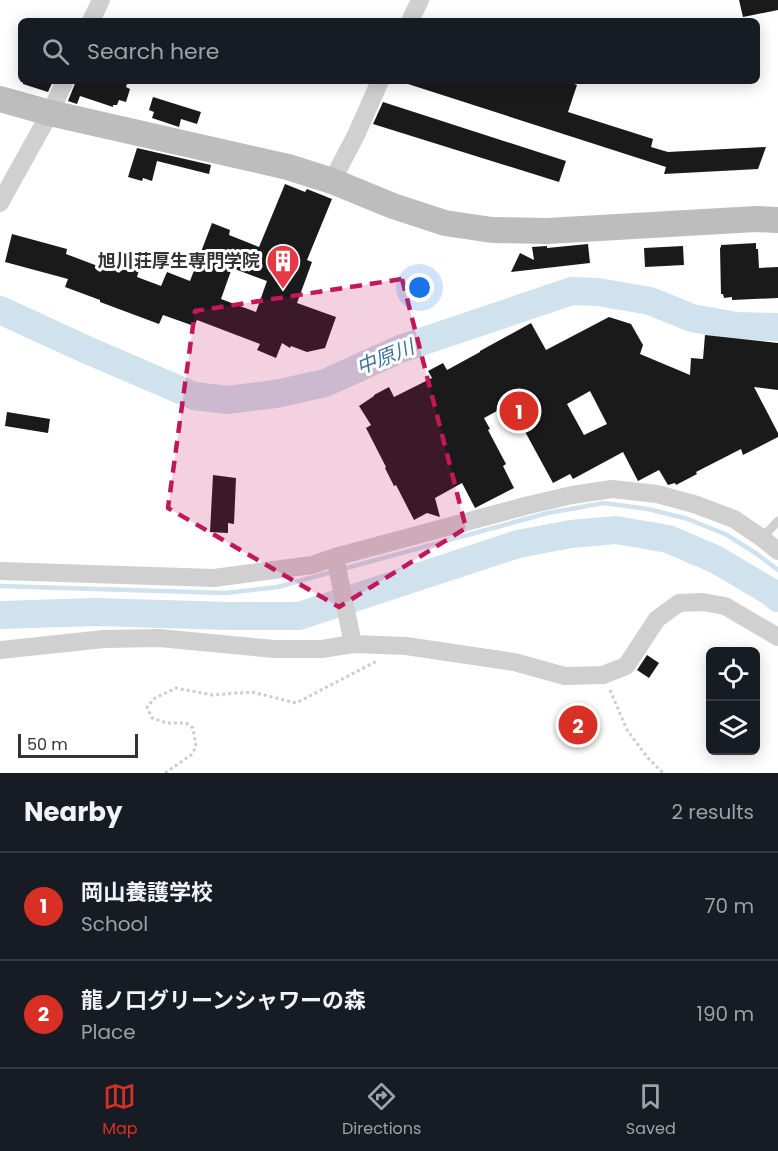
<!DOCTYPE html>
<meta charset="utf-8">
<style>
body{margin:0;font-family:Poppins,"Noto Sans JP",sans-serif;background:#242831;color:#f1f3f6}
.controls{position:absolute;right:18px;bottom:18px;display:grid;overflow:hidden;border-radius:9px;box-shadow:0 3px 15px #0003}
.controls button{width:54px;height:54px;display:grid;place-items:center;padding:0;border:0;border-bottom:2px solid #363941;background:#171b24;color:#f1f3f6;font:30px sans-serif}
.scale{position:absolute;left:18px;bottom:15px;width:120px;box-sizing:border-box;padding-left:6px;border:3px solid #333;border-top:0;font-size:16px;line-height:21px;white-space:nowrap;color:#333;-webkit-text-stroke:4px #fff;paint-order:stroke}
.you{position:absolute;left:420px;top:288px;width:21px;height:21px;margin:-15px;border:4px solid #fff;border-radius:50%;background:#1a73e8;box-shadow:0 0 0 9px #1a73e833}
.badge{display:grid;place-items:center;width:39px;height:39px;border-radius:50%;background:#d93025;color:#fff;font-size:20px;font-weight:700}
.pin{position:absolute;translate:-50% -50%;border:3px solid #fff;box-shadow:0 2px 6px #0006}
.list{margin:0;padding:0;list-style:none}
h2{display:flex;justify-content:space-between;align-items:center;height:78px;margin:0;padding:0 24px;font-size:26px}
h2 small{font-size:20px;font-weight:400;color:#9ea1a6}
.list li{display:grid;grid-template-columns:39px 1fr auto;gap:18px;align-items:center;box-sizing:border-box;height:108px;padding:0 24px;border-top:2px solid #363941}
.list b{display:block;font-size:22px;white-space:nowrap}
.list p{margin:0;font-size:20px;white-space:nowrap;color:#9ea1a6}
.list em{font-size:20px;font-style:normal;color:#9ea1a6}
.icon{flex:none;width:33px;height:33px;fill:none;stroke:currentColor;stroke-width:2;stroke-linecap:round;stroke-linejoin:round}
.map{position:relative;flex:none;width:778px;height:773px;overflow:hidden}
.search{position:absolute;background:#171b24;box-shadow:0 3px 15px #0003;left:18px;right:18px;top:18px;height:66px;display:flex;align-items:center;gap:15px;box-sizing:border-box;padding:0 21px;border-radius:9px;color:#9ea1a6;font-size:22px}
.sheet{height:294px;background:#171b24}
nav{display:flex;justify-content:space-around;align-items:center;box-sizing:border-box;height:84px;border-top:2px solid #363941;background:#171b24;font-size:16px;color:#9ea1a6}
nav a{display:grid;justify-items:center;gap:3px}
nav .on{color:#d93025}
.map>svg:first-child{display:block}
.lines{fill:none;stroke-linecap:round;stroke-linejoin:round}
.stream{stroke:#cfe2ee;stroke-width:4.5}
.river{stroke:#cfe2ee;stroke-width:28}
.building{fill:#1a1a1a;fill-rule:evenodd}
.path{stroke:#cdcdcd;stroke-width:3;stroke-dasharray:3 3;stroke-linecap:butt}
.lane{stroke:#d0d0d0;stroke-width:9}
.street{stroke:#d0d0d0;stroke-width:18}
.secondary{stroke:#bdbdbd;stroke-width:26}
.marked{fill:#c2185b;fill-opacity:0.2;stroke:#c2185b;stroke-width:4.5;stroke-dasharray:12 8;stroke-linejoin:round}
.labels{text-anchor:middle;stroke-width:6;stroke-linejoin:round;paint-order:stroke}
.poi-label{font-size:18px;font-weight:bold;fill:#333;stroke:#fff;text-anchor:end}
.water-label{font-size:20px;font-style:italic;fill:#3f7597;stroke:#fff}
</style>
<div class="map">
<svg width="778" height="773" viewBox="0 0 778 773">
<rect width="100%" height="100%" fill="#fff"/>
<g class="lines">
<path class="stream" d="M343 569 548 513 604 503 648 509 688 519 727 535 757 554 778 570
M0 586 225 593 278 587 335 571"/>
<path class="river" d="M0 310 87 350 194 396 227 400 276 394 325 383 400 349 572 291 598 292 650 301 692 318 736 326 778 327
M0 615 96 612 229 616H299L518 544 571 534 616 530 668 539 715 559 771 592 778 598"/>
</g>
<path class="building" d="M739 0H778V10L743 17Z
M23 81H53L48 92 23 84Z
M76 81H128L126 87 130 89 126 102 119 100 117 105H113V107L80 96 77 104 68 101Z
M408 81H566L577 85 568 112 653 139 651 147 668 152 766 147 758 169 664 174 666 167 408 84Z
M153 97 201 112 197 124 181 119 179 127 152 118 154 112 149 110Z
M383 102 566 161 559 182 373 124Z
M137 148 211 165 209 174 157 161 152 181 143 178 142 181 128 177Z
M285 184 305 192 307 189 332 199 307 260 312 262 297 303 336 317 325 348 307 352 291 346 290 348 282 343 276 358 257 350 260 344 197 320 194 326 163 315 159 324 100 302V300L65 287 68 279 5 262 12 234 67 249 66 254 111 271 113 267 122 271 124 264 139 270 137 277 161 286 167 272 190 281 212 223 230 230 229 235 259 247ZM232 268 267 281 256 312 221 299Z
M756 243V249H758L759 268 778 267V298L732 300V297L724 298 723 294H721L720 248 721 247V245Z
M588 244 590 263 511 272 520 253 534 260 532 247 547 246V248Z
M683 246 684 265 645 267 644 248Z
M609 317 631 324 643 345 640 354 690 375 691 358 703 359 705 335 778 343V390L754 387 778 433V437L743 455 741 449 696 472 697 474 676 485 675 483 668 485 659 470 638 481 623 452 573 479 570 474 553 483 510 404 484 418 490 429 488 430 506 464 503 466 514 488 475 508 462 483 435 498 440 517 427 513 414 520 396 485 394 486 385 468 386 467 366 428 371 425 359 406 374 396V395L389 387 394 397 432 378 428 371 443 363 447 370 480 352V351L531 323 546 350ZM590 391 607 424 584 435 567 404Z
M7 412 50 419 48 433 5 426Z
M213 475 236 478 234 524 228 523V533L210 532Z
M647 655 659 663 649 678 637 670Z"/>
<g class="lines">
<path class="path" d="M610 690 627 730 648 758 663 773
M165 773 191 755 196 747 193 728 186 723H167L152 718 147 707 155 698 176 688 212 695 252 692 296 703 377 661"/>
<path class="lane" d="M762 538 778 521"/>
<path class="street" d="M91 21 101 0
M410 21 420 0
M332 181 356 135 380 81
M0 203 50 113 65 81
M335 557 353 644
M0 571 214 578 312 565 335 557 529 505 572 495 612 489 657 494 697 505 734 519 762 538 778 551
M0 650 104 639 159 638 274 649H322L353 644 406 646 514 662 565 676 603 675 626 666 657 619 679 603 703 602 725 606 778 637"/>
<path class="secondary" d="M0 99 50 113 288 167 332 181 393 206 445 223 492 230 547 231 756 219 778 220"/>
</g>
<path class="marked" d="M402 279 466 528 339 607 168 508 195 311Z"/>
<defs>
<g id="building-pin" transform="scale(1.725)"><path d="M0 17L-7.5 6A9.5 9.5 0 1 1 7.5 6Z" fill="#e63946" stroke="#fff"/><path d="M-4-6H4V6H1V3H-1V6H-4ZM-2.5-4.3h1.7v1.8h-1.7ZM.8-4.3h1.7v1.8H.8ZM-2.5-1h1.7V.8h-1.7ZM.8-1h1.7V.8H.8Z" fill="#fff"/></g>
</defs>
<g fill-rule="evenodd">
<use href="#building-pin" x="283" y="261"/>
</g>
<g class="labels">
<g class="poi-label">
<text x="260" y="267">旭川荘厚生専門学院</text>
</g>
<g class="water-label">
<text transform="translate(385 357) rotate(-22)" y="7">中原川</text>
</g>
</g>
</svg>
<div class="controls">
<button><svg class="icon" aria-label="locate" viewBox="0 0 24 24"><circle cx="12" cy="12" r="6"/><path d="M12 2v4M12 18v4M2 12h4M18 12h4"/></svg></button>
<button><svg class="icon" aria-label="layers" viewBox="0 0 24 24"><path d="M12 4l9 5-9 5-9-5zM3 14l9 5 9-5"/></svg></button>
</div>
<div class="scale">50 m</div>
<div class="you"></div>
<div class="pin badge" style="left:519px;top:411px">1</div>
<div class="pin badge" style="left:578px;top:725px">2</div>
<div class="search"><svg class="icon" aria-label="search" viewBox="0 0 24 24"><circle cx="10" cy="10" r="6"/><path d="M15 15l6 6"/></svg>Search here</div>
</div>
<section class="sheet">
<h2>Nearby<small>2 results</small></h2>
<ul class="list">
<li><span class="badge">1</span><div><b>岡山養護学校</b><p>School</p></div><em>70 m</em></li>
<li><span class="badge">2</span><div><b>龍ノ口グリーンシャワーの森</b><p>Place</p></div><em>190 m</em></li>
</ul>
</section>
<nav>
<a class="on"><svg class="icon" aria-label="map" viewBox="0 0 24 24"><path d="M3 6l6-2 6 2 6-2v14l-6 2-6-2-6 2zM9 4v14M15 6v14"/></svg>Map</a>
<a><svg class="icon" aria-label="directions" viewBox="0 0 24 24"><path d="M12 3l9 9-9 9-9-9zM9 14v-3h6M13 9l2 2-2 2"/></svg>Directions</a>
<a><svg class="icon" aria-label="saved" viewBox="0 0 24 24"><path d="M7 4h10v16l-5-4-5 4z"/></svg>Saved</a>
</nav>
